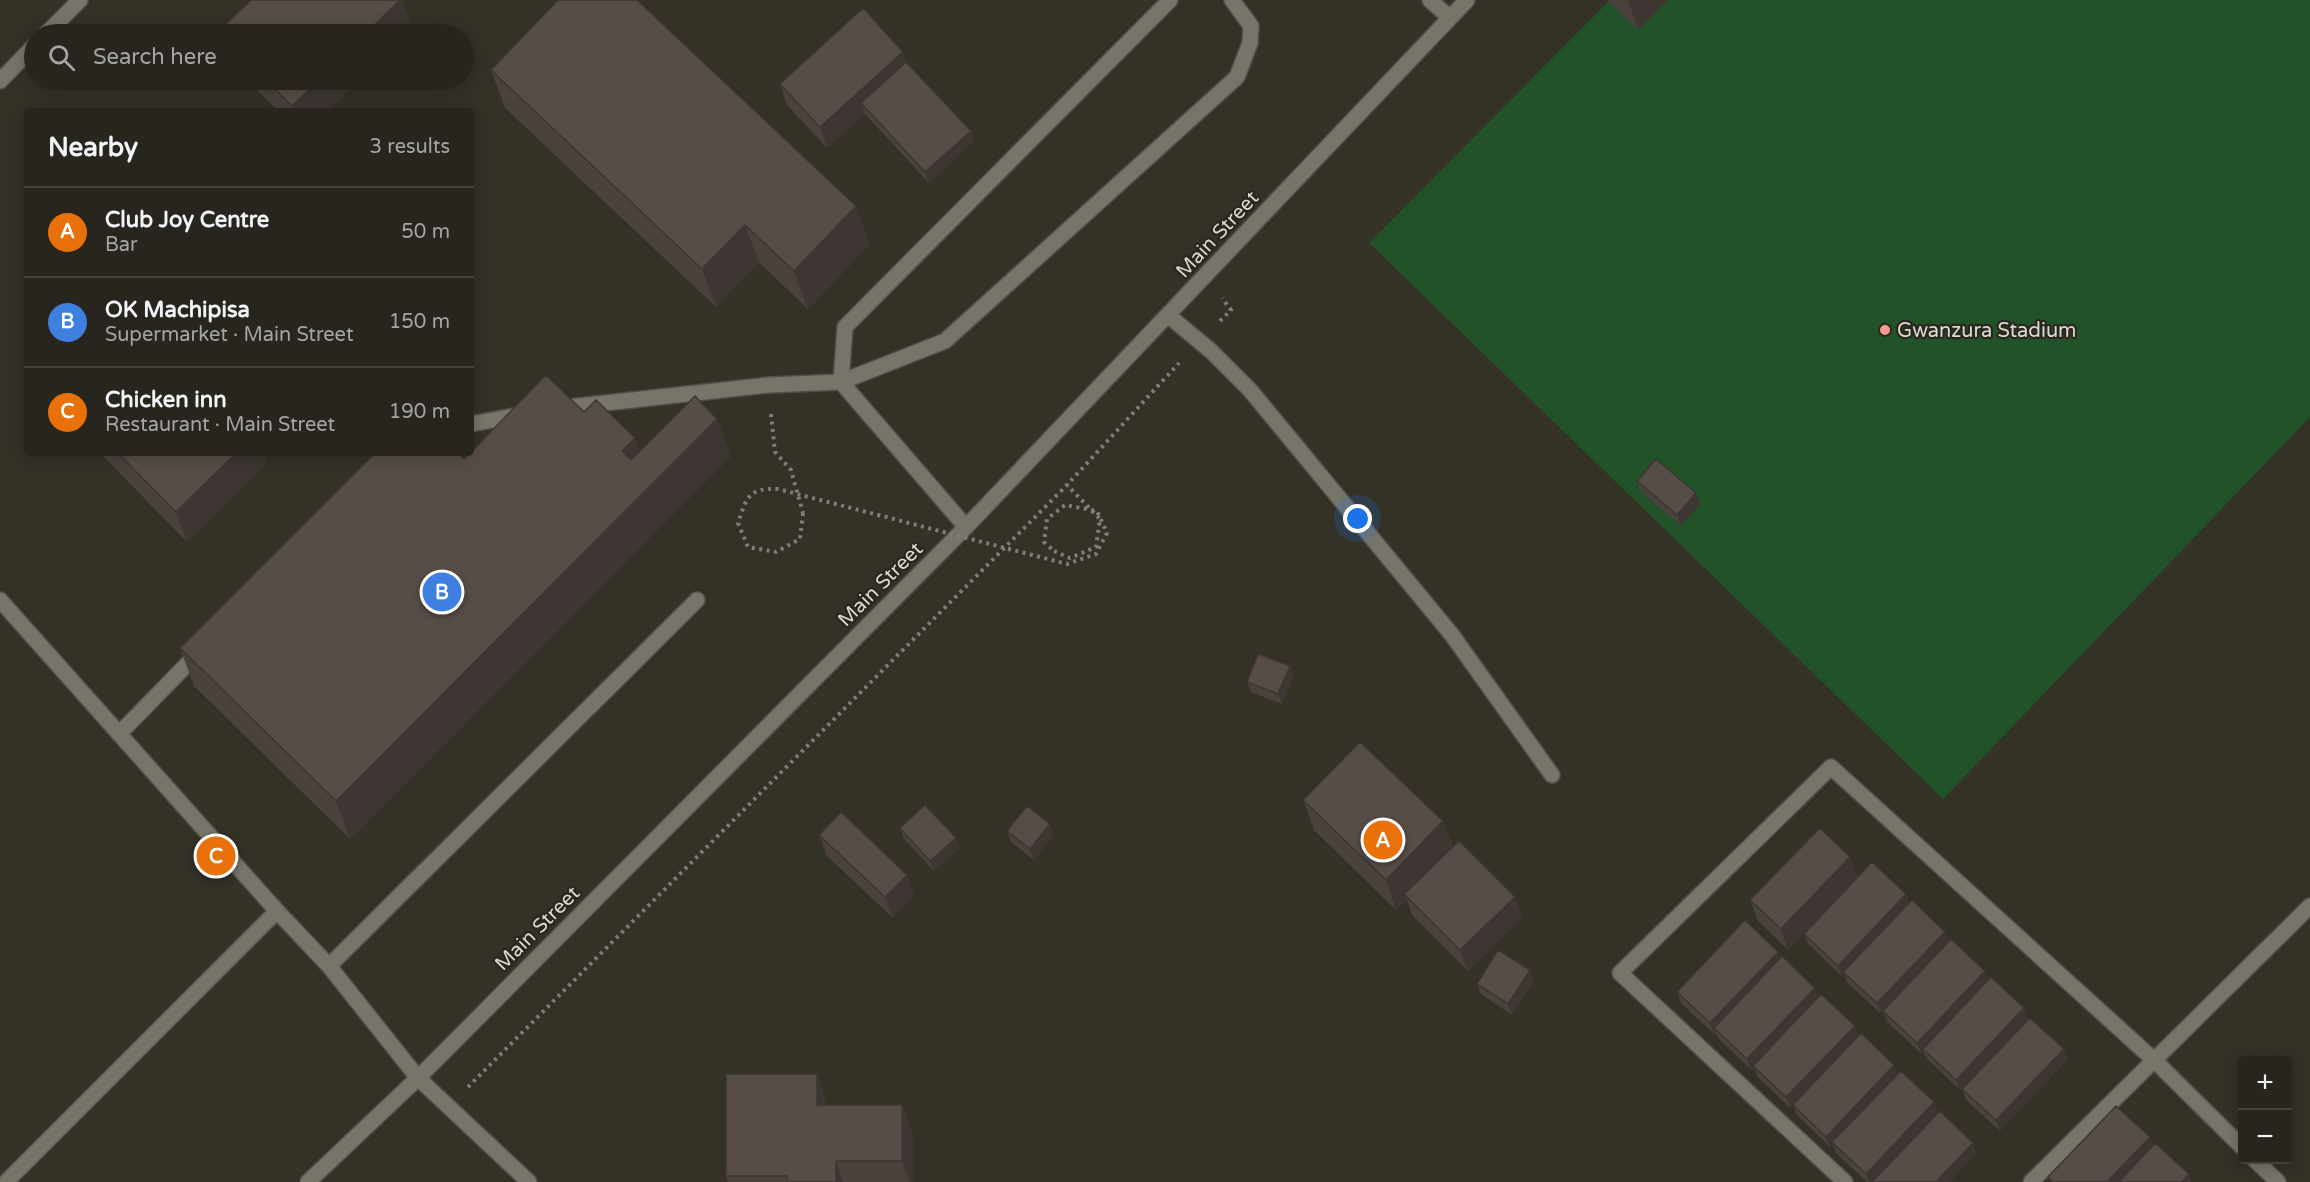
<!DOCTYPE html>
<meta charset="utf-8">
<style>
body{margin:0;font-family:"Varela Round",sans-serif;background:#2f2d26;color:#f1f3f6}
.controls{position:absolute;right:18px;bottom:18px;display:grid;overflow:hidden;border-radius:6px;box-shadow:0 3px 15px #0003}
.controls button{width:54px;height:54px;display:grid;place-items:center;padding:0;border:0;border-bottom:2px solid #43423b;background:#27251d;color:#f1f3f6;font:30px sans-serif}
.you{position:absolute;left:1358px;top:519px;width:21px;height:21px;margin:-15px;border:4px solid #fff;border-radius:50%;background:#1a73e8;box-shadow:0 0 0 9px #1a73e833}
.badge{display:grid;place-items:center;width:39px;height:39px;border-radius:50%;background:#1a73e8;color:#fff;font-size:20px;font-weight:700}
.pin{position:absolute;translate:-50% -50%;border:3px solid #fff;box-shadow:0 2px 6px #0006}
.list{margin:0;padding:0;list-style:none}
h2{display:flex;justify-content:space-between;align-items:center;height:78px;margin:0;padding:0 24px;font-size:26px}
h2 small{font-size:20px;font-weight:400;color:#a4a5a4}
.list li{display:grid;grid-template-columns:39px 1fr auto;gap:18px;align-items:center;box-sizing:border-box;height:90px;padding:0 24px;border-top:2px solid #43423b}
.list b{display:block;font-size:22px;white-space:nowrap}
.list p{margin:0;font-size:20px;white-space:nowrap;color:#a4a5a4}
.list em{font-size:20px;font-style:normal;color:#a4a5a4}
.icon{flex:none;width:33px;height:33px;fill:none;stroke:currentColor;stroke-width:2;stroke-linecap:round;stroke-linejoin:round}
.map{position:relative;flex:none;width:2310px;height:1182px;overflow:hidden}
.search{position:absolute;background:#27251d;box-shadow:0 3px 15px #0003;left:24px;top:24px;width:450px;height:66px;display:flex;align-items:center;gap:15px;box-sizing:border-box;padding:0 21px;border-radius:33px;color:#a4a5a4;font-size:22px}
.panel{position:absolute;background:#27251d;box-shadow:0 3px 15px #0003;left:24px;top:108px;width:450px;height:348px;border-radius:6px}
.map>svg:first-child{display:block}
.green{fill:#225328}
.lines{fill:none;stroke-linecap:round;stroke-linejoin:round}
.minor-casing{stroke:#514f47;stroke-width:18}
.path{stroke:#807e76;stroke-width:4;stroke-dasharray:3 4.5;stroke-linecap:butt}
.minor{stroke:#777469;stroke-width:15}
.path-bridge{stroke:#807e76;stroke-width:4;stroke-dasharray:3 4.5;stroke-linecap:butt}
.wall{fill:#4b423e}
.shaded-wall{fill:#3d3632}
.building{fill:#574d48;stroke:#3d3632;stroke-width:1.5}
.poi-dot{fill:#f59c93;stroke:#2a271e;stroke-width:2}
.labels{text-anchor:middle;stroke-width:4.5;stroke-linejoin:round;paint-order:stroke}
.street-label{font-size:20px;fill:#dcdad4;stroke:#2a271e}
.poi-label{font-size:20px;fill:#dcdad4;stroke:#2a271e;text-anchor:start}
</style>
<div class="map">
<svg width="2310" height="1182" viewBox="0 0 2310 1182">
<rect width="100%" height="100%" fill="#343127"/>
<path class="green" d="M1607 0H2310V417L1943 799 1369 243 1608 2Z"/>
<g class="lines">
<g class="minor-casing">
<path id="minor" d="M1430 0 1450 18
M46 34 80 0
M0 81 34 46
M1169 316 1211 351 1250 390 1452 635 1552 775
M560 408 769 385 841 382 945 341 1237 77 1250 43 1251 26 1232 0
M471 424 525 414
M966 527 841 382 845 327 1170 0
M0 600 277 911 6 1182
M119 734 201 650
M277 911 329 966 418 1078 529 1182
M329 966 697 600
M2255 1160 2278 1182
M308 1182 418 1078 966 527 1467 0
M1845 1182 1620 973 1831 767 2154 1060 2242 1147
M2031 1182 2310 906"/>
</g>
<path class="path" d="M1220 321 1231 310 1222 298
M771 414 775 452 791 470 803 513
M1054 551 1070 558 1096 547 1100 519 1067 485
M468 1087 1067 485 1179 363"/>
<use href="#minor" class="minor"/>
<path class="path-bridge" d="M803 513 800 539 776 552 748 547 738 523C747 497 748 488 778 489L1067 564 1096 554 1107 533 1097 511 1065 505 1047 519 1044 542 1054 551"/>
</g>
<path class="wall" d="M1607 0H1668L1638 30Z
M906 62 971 131 974 141 929 183 865 114 827 148 787 105 780 84Z
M491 70 870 244 808 309 759 262 716 307 505 108Z
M247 80H360L328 111H278Z
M584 412 640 451 717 419 731 456 350 839 194 686 180 648 464 459Z
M100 453H264L267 463 187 542Z
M1637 481 1700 504 1681 526 1641 492Z
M1290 666 1294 677 1282 704 1251 692 1247 682Z
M1303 800 1443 821 1453 847 1523 917 1468 971 1412 915 1407 900 1396 910 1314 830Z
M900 828 956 838 960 848 934 871 904 839Z
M1007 831 1054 835 1034 860 1011 842Z
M819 835 907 875 914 896 893 918 827 856Z
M1858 877 1909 903 1988 980 2024 1008 2028 1019 1960 1090 1927 1059 1923 1051 1921 1053 1887 1022 1883 1011 1881 1014 1847 982 1844 974 1842 976 1808 944 1804 934 1823 914 1788 950 1758 921 1750 900Z
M1780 957 1818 997 1898 1074 1934 1102 1938 1113 1872 1182H1867L1836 1153 1833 1144 1830 1147 1797 1115 1793 1105 1790 1108 1757 1076 1754 1067 1751 1070 1718 1038 1715 1033 1714 1034 1681 1003 1677 992Z
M1534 981 1512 1015 1481 994 1477 984Z
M2064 1049 2068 1059 2000 1131 1966 1100 1962 1089Z
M827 1105H902L913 1134V1182H728L726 1176Z"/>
<path class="shaded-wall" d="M400 0H403L413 28 406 34H365Z
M1628 0H1668L1638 30Z
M903 52 910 72 861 103 865 114 827 148 820 127Z
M319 80H360L328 111H294L292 106Z
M971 131 974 141 929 183 925 172Z
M856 206 870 244 808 309 794 271Z
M745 225 759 262 716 307 702 269Z
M717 419 731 456 350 839 336 801Z
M635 438 649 476 622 451Z
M236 453H264L267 463 187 542 176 512Z
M1696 493 1700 504 1681 526 1677 515Z
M1290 666 1294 677 1282 704 1278 694Z
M1443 821 1454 851 1404 894 1407 900 1396 910 1386 880Z
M1050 824 1054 835 1034 860 1030 849Z
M956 838 960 848 934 871 930 861Z
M1850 857 1858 878 1788 950 1781 929Z
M907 875 914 896 893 918 885 897Z
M1906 894 1910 905 1843 972 1844 974 1842 976 1838 966Z
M1515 897 1523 917 1468 971 1460 950Z
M1945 932 1949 942 1881 1014 1877 1003Z
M1778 952 1782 963 1714 1028 1715 1033 1714 1034 1710 1023Z
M1530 970 1534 981 1512 1015 1508 1004Z
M1985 971 1989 982 1923 1049V1051L1921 1053 1917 1043Z
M1815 988 1819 999 1751 1070 1747 1059Z
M2024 1008 2028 1019 1960 1090 1956 1080Z
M1855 1026 1859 1036 1790 1108 1786 1097Z
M2064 1049 2068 1059 2000 1131 1996 1120Z
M1894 1065 1898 1076 1832 1142 1833 1144 1830 1147 1826 1137Z
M817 1074 827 1104V1134L817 1105Z
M1934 1102 1938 1113 1872 1182H1869L1866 1174Z
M902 1105 913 1134V1182H910L902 1161Z
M2150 1137 2154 1147 2121 1182H2107Z
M1973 1143 1977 1153 1950 1182H1936Z
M836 1161 843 1182H836Z
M2189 1174 2192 1182H2182Z"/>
<path class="building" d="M251 0H400L365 34H221L218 32Z
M558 0H637L856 206 794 271 745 225 702 269 491 70Z
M863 8 903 52 820 127 780 84Z
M906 62 971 131 925 172 861 103Z
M266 80H319L292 106Z
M546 375 584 412 596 400 635 438 622 451 631 460 695 396 717 419 336 801 180 648 375 453H457L464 459 470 453H471V452Z
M118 453H236L176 512Z
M1656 459 1696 493 1677 515 1637 481Z
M1258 654 1290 666 1278 694 1247 682Z
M1360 742 1443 821 1386 880 1303 800Z
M925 805 956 838 930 861 900 828Z
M1027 806 1050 824 1030 849 1007 831Z
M841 812 907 875 885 897 819 835Z
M1820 828 1850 857 1781 929 1750 900Z
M1459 841 1515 897 1460 950 1404 894Z
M1872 862 1906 894 1838 966 1804 934Z
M1912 900 1945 932 1877 1003 1843 972Z
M1745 920 1778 952 1710 1023 1677 992Z
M1951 939 1985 971 1917 1043 1883 1011Z
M1498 950 1530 970 1508 1004 1477 984Z
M1782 956 1815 988 1747 1059 1714 1028Z
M1991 977 2024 1008 1956 1080 1923 1049Z
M1821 994 1855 1026 1786 1097 1753 1066Z
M2030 1018 2064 1049 1996 1120 1962 1089Z
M1861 1033 1894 1065 1826 1137 1793 1105Z
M1901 1071 1934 1102 1866 1174 1832 1142Z
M726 1074H817V1105H902V1161H836V1182H787V1176H726Z
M2116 1106 2150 1137 2107 1182H2053L2048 1177Z
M1940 1111 1973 1143 1936 1182H1872Z
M2155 1143 2189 1174 2182 1182H2119Z"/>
<circle class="poi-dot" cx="1885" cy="330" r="6"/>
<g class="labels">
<g class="street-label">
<text transform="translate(1217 234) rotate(-47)" y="7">Main Street</text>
<text transform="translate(880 584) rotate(-45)" y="7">Main Street</text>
<text transform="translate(537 928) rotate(-45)" y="7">Main Street</text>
</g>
<g class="poi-label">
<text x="1897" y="337">Gwanzura Stadium</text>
</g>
</g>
</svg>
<div class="controls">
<button>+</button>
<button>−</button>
</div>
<div class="you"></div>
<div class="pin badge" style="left:1383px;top:840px;background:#e8710a">A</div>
<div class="pin badge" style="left:442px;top:592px;background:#3f7fe0">B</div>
<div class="pin badge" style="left:216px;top:856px;background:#e8710a">C</div>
<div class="search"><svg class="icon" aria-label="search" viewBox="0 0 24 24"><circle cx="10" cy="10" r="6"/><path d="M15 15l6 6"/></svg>Search here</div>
<section class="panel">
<h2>Nearby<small>3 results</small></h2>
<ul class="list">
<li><span class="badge" style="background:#e8710a">A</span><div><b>Club Joy Centre</b><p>Bar</p></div><em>50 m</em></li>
<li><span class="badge" style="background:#3f7fe0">B</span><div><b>OK Machipisa</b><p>Supermarket · Main Street</p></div><em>150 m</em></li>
<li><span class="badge" style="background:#e8710a">C</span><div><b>Chicken inn</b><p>Restaurant · Main Street</p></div><em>190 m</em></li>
</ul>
</section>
</div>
